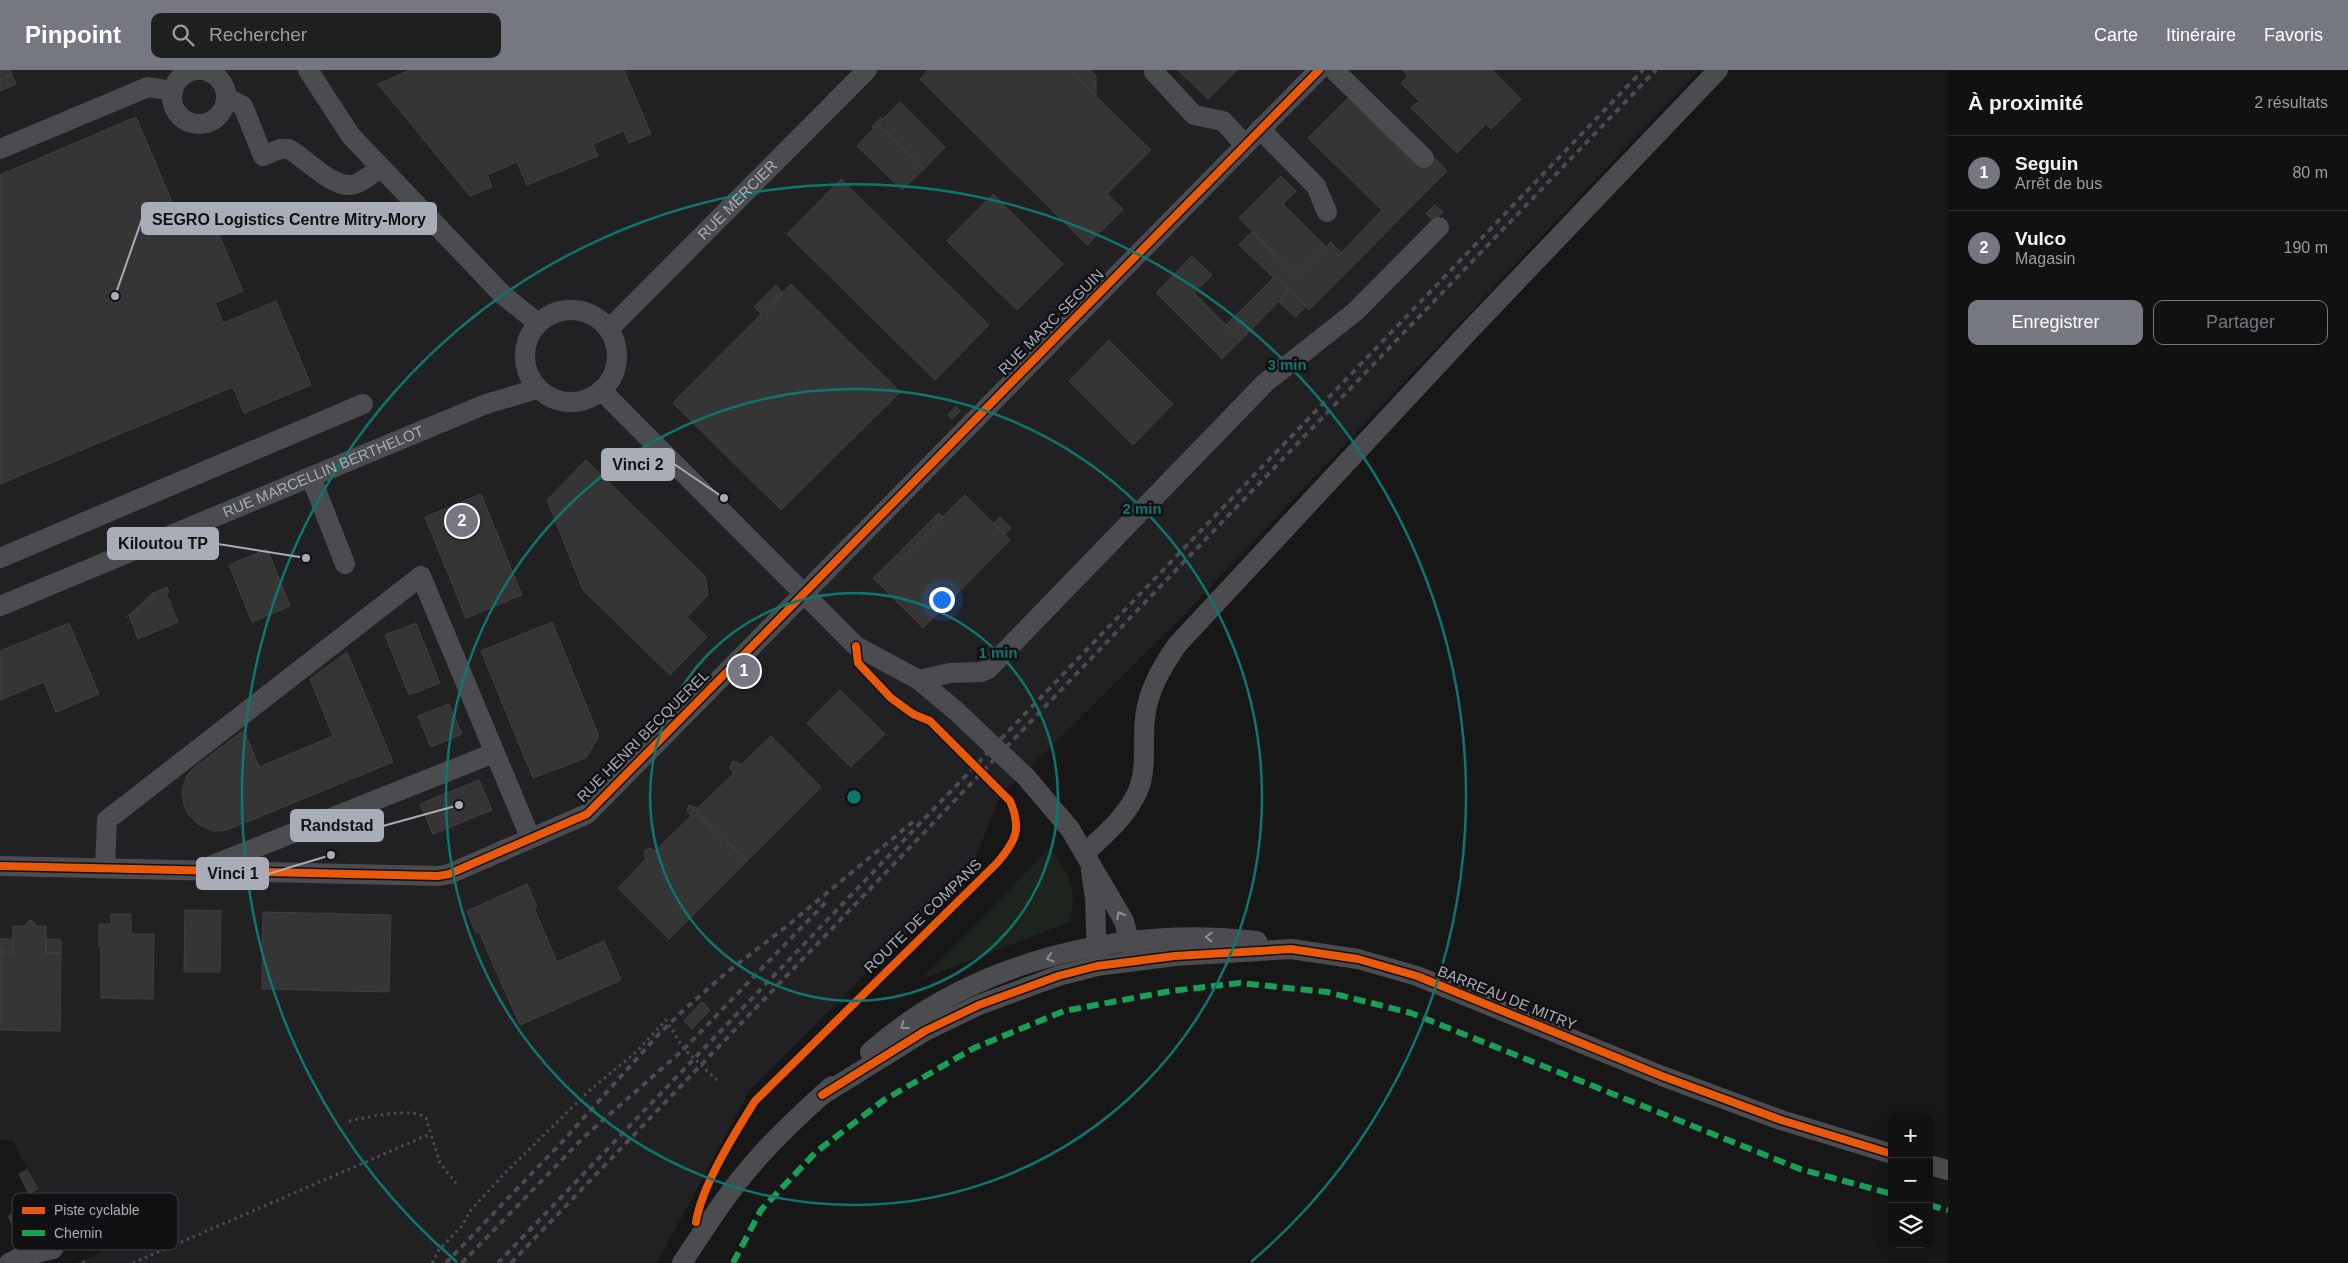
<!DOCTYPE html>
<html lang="fr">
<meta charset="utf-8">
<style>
body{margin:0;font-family:Helvetica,sans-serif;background:#1e1f1f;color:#f1f3f6}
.controls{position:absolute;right:15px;bottom:15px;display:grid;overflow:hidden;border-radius:10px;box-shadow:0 2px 12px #0003}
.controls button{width:45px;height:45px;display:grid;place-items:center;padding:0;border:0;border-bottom:1px solid #303131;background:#111;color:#f1f3f6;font:25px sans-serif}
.you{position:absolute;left:941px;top:529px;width:18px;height:18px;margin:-12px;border:4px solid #fff;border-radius:50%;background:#1a73e8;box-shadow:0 0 0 8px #1a73e833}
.badge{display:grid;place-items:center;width:32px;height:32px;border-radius:50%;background:#757880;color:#fff;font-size:16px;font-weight:700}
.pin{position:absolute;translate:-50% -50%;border:2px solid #fff;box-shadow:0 1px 5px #0006}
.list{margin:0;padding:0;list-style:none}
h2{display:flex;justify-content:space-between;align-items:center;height:65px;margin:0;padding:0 20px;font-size:21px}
h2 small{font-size:16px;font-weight:400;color:#9c9d9f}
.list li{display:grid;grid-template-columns:32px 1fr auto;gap:15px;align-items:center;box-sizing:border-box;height:75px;padding:0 20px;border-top:1px solid #303131}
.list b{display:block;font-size:19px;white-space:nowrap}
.list p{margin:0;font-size:16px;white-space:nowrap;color:#9c9d9f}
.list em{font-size:16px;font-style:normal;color:#9c9d9f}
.actions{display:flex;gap:10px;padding:15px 20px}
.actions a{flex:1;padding:11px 0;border:1px solid #757880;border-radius:10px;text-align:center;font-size:18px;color:#757880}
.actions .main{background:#757880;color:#fff}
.icon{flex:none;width:28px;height:28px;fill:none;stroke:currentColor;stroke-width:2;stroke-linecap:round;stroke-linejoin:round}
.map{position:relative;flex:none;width:1948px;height:1193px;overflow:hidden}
header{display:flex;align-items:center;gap:30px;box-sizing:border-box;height:70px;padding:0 25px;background:#757880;color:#fff}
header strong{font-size:24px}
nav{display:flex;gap:28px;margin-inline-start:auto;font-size:18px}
.search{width:350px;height:45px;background:#1e1f1f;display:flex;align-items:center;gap:12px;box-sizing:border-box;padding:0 18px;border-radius:10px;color:#9c9d9f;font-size:19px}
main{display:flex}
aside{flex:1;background:#111}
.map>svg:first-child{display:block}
.built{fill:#212123}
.green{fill:#1d241e}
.building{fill:#353536;stroke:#3f4043}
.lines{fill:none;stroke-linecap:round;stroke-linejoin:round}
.path{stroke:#4d4e52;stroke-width:3;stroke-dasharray:2.5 4;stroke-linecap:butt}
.minor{stroke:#4b4c50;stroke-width:20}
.rail{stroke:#4b4c4f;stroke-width:4;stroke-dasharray:6 5;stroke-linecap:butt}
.minor-bridge{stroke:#4b4c50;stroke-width:20}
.quiet{stroke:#1a9f57;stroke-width:6;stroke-dasharray:12 6;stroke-linecap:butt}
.cycleway-casing{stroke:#111113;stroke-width:11}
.cycleway{stroke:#e8590c;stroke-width:8}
.oneway{stroke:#8c9099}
.ring{fill:none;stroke:#0f766e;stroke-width:2.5}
.labels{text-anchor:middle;stroke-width:5;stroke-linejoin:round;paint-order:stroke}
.street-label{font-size:15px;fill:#a8adb8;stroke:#111113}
.key{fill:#111113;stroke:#3e4045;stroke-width:1}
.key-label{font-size:14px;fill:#a8adb8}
.centre{fill:#0f766e;stroke:#111113;stroke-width:2.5}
.ring-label{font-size:15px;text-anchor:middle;font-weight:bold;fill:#0f766e;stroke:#111113;stroke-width:5;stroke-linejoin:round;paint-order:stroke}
.leader{fill:none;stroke:#a8adb8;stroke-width:2}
.callout-dot{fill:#a8adb8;stroke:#111113;stroke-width:2}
.callout{fill:#a8adb8;stroke:#a8adb8;stroke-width:2}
.callout-label{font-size:16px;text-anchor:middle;font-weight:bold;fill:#111}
</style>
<header>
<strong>Pinpoint</strong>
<div class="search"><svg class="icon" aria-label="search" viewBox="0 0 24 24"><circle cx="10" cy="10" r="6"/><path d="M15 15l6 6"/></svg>Rechercher</div>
<nav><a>Carte</a><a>Itinéraire</a><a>Favoris</a></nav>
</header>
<main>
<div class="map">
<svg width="1948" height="1193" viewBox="0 0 1948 1193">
<rect width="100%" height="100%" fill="#171717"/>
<path class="built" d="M0 0H1699L1180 549 1000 727 971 798 750 1020 657 1193H77L130 1169 100 1140 56 1158 13 1071 0 1070Z"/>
<path class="green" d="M1050 778C1071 807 1077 818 1070 852L921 909Z"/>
<path class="building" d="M0 0H10L12 5 0 10Z
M410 0H624L651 64 629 73 624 61 593 74 598 86 527 115 517 92 487 105 492 117 470 126 378 14Z
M928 0H1069L1151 80 1107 124 1123 139 1087 175 920 9Z
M1069 0H1090L1096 6V27Z
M1178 0H1237L1208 29Z
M1403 0H1492L1521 29 1491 59 1486 54 1457 83 1411 38 1419 31 1401 13 1408 6Z
M12 5 16 14 0 21V10Z
M1349 27 1423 99 1435 88 1447 101 1309 240 1275 206 1273 207 1239 175 1252 162 1297 206 1331 172 1341 183 1382 140 1308 68Z
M900 32 945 77 924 99 876 52 881 48 883 49Z
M136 47 181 153 209 141 243 221 215 233 223 253 276 231 311 315 244 343 233 317 0 414V105Z
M876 52 924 99 902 120 857 76 874 58 872 57Z
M1281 106 1296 121 1283 134 1326 177 1297 206 1239 148Z
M841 109 989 255 935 310 787 164Z
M993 124 1063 194 1017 240 947 171Z
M1435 135 1443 142 1434 151 1426 144Z
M1192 186 1212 205 1194 223 1241 270 1222 289 1156 223Z
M1275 206 1289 220 1249 262 1233 248Z
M791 214 900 322 781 440 673 333Z
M776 215 783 223 761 244 754 237Z
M1289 220 1306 236 1295 247 1279 232Z
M1233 248 1249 262 1241 270 1226 255Z
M1109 270 1173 334 1133 375 1069 311Z
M956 336 960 341 952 349 948 345Z
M586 390 705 506 708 525 687 547 707 567 670 605 583 520 547 430Z
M481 424 522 525 466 548 425 447Z
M965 425 1010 470 923 558 873 508 896 486 900 490Z
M939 443 943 447 900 490 896 486Z
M1000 447 1011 458 1005 464 994 453Z
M267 479 290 536 252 552 229 495Z
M167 517 169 522 166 523 178 552 138 569 129 546 154 527 153 523Z
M153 523 154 527 126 547 129 545Z
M552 552 599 666 586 688 533 708 481 581Z
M69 553 99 624 56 642 44 612 0 630V581Z
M416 553 440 613 409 625 385 565Z
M347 582 393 692 227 760 214 761 198 754 188 744 184 735 182 722 186 708 190 701 244 660 259 697 333 666 310 609Z
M840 620 885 664 851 697 807 653Z
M449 634 462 664 431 677 418 646Z
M771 666 821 717 747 791 689 735 698 738 734 703 730 698 732 692 736 691 741 695Z
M479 710 492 740 433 764 420 734Z
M689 735 747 791 669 869 618 818 647 788 644 786 645 780 650 778 655 781 691 746 687 741Z
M527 814 537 837 534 838 557 892 604 871 621 910 520 955 479 862 476 863 467 841Z
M185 840 221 841 220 902H184Z
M263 842 391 845 389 922 262 919Z
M111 844H131V864H154L153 929 101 928V876H99V854H111Z
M30 850 35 853V856H46V883H61L60 961 0 960V882H13V856H24Z
M0 869H13V882H0Z
M46 869 61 870V883H46Z
M702 932 710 940 692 959 684 951Z
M27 1100 38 1119 29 1124 19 1104Z
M30 1134 39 1150 16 1162 8 1146Z"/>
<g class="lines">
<path class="path" d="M349 1051C367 1048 412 1036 426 1048L440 1093 456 1113
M151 1153 168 1178
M83 1191 84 1193
M133 1193 430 1064
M432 1193 439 1180 462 1156 470 1141 503 1105 589 1021 636 982 666 950 684 979 717 1010"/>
<g class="minor">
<circle cx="199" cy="27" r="27"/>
<path d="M308 0 351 66 503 225 538 253"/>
<path d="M1334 0 1424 88"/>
<path d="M1154 2 1194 45 1223 51 1245 75"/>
<path d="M226 27 243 36 263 86 280 79H289C307 89 337 124 358 113 366 109 374 102 381 98"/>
<path d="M1260 59 1316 116 1327 142"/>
<path d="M0 79 148 17 173 21"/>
<circle cx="571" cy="286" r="46"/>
<path id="s1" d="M609 259 867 0"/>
<path d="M601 320 856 576 919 610 956 641"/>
<path d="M311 407 345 494"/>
<path d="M0 488 363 334"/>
<path id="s2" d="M0 536 486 334 537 319"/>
<path d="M919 610 950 603 981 602 988 599 1265 313 1356 241 1439 157"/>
<path d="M1026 707 1070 759 1124 851 1132 882"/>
<path d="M1085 783C1105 764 1125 748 1137 723 1148 700 1142 672 1145 648 1148 620 1162 597 1177 575L1470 260 1718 0"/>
<path d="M0 796 438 806 449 804 587 744 1319 0"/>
<path d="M105 797 107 750 421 506 530 767"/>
<path d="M205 798 494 683"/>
<path d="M1091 801 1095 828 1097 889"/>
<path d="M870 982C972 891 1124 855 1257 871"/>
<path d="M822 1025 925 961 979 935 1058 906 1097 896 1175 886 1291 879 1358 889 1417 906 1662 1006 1781 1050 1892 1084"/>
<path d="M1929 1095 1948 1100"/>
<path d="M9 1193 21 1187 53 1179"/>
<path d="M682 1193C706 1157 729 1120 758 1088 781 1062 806 1039 832 1016"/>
</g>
<path class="rail" d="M446 1193 563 1071 658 965 686 938 726 903 787 856 915 750
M462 1193 584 1067 684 979 826 832
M498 1193 1643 0
M511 1193 1656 0"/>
<path class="minor-bridge" d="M956 641 1026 707"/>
<path class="quiet" d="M1929 1135 1948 1140
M733 1193 761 1140 816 1082 884 1030 974 978 1064 941 1171 921 1240 913 1327 922 1411 943 1800 1099 1892 1124"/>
<g class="cycleway-casing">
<path id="cycleway" d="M0 796 438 806 449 804 587 744 1319 0
M822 1025 925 961 979 935 1058 906 1097 896 1175 886 1291 879 1358 889 1417 906 1662 1006 1781 1050 1892 1084
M696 1152C702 1115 735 1063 755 1031L997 793C1016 771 1022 759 1010 731L930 651 913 644 891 628 858 593 856 576"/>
</g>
<use href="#cycleway" class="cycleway"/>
</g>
<defs><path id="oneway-chevron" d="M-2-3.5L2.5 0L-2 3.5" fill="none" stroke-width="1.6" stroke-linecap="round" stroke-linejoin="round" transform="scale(1.25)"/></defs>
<g class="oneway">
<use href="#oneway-chevron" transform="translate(1120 845) rotate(-118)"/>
<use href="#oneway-chevron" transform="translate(1209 867) rotate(-179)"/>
<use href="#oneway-chevron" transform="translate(1050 888) rotate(164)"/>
<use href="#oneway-chevron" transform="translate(904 956) rotate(144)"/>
</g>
<g class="ring">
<circle cx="854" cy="727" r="204"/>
<circle cx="854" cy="727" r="408"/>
<path d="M457 1192A612 612 0 1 1 1251 1192"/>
</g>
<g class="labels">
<g class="street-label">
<text dy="5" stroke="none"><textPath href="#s1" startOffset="182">RUE MERCIER</textPath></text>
<text transform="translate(1051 252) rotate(-45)" y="5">RUE MARC SEGUIN</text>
<text dy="5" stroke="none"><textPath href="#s2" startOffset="350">RUE MARCELLIN BERTHELOT</textPath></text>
<text transform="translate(643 666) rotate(-45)" y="5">RUE HENRI BECQUEREL</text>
<text transform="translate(923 846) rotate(-44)" y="5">ROUTE DE COMPANS</text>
<text transform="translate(1507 928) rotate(22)" y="5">BARREAU DE MITRY</text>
</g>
</g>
<rect x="12" y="1123" width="166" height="57" rx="8" class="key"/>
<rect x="22" y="1137" width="23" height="7" fill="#e8590c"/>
<rect x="22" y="1160" width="23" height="6" fill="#1a9f57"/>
<g class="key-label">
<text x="54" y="1145">Piste cyclable</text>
<text x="54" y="1168">Chemin</text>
</g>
<circle cx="854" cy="727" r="8" class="centre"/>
<g class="ring-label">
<text x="1287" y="300">3 min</text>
<text x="1142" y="444">2 min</text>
<text x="998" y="588">1 min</text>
</g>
<path class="leader" d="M115 226L142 149M724 428L674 394M306 488L218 474M459 735L383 756M331 785L268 804"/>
<g class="callout-dot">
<circle cx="115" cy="226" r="5"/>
<circle cx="724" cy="428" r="5"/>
<circle cx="306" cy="488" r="5"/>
<circle cx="459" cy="735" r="5"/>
<circle cx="331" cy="785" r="5"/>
</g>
<g class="callout">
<rect x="142" y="133" width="294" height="31" rx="5"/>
<rect x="602" y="379" width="72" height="31" rx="5"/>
<rect x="108" y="458" width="110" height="31" rx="5"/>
<rect x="291" y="740" width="92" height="31" rx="5"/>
<rect x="197" y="788" width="71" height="31" rx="5"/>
</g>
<g class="callout-label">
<text x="289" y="155">SEGRO Logistics Centre Mitry-Mory</text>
<text x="638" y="400">Vinci 2</text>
<text x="163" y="479">Kiloutou TP</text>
<text x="337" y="761">Randstad</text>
<text x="233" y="809">Vinci 1</text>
</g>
</svg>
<div class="controls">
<button>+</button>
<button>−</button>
<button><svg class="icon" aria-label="layers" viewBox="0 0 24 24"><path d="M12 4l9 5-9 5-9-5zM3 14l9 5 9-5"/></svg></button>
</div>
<div class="you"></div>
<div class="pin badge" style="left:744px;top:601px">1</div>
<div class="pin badge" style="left:462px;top:451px">2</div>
</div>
<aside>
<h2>À proximité<small>2 résultats</small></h2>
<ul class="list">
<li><span class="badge">1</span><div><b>Seguin</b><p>Arrêt de bus</p></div><em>80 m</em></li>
<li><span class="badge">2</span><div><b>Vulco</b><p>Magasin</p></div><em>190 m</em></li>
</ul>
<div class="actions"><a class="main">Enregistrer</a><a>Partager</a></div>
</aside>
</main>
